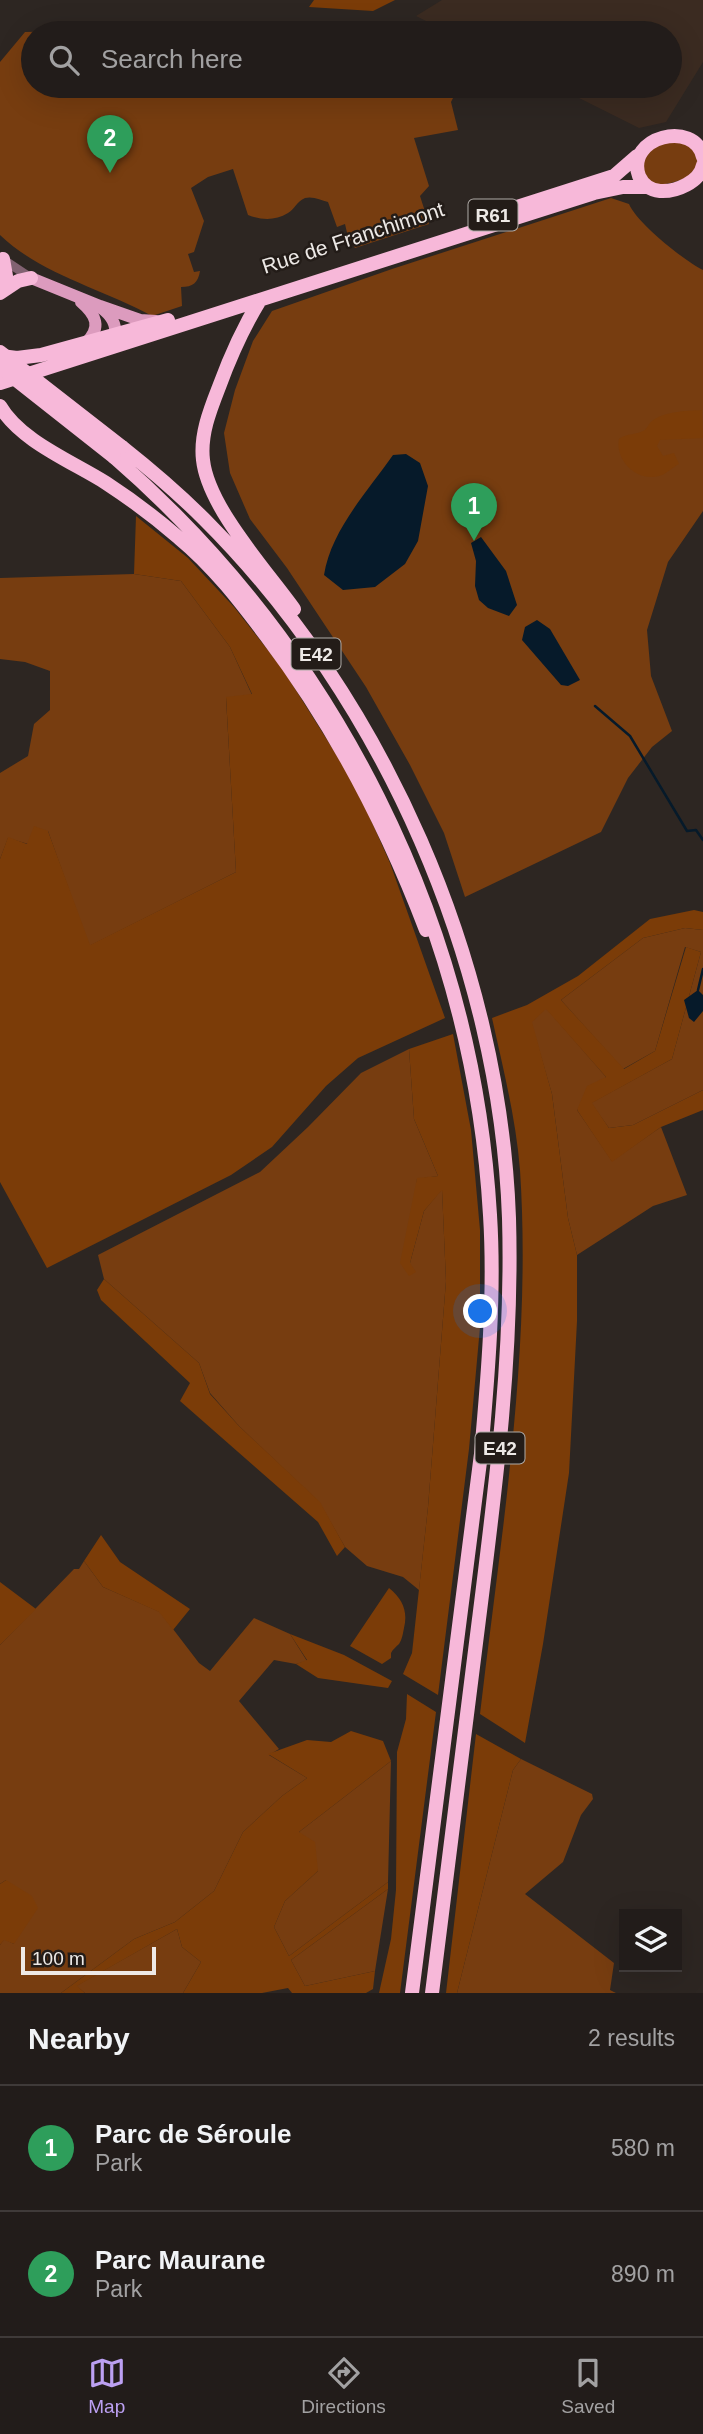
<!DOCTYPE html>
<meta charset="utf-8">
<style>
body{margin:0;font-family:Helvetica,sans-serif;background:#2a2523;color:#f1f3f6}
.controls{position:absolute;right:21px;bottom:21px;display:grid;overflow:hidden;border-radius:0px;box-shadow:0 7px 28px #0002}
.controls button{width:63px;height:63px;display:grid;place-items:center;padding:0;border:0;border-bottom:2px solid #3f3a39;background:#221c1a;color:#f1f3f6;font:35px sans-serif}
.scale{position:absolute;left:21px;bottom:18px;width:135px;box-sizing:border-box;padding-left:7px;border:4px solid #ede9e6;border-top:0;font-size:19px;line-height:24px;white-space:nowrap;color:#ede9e6;-webkit-text-stroke:5px #231c18;paint-order:stroke}
.you{position:absolute;left:481px;top:1312px;width:24px;height:24px;margin:-18px;border:5px solid #fff;border-radius:50%;background:#1a73e8;box-shadow:0 0 0 10px #1a73e833}
.badge{display:grid;place-items:center;width:46px;height:46px;border-radius:50%;background:#bca0f2;color:#fff;font-size:23px;font-weight:700}
.pin{position:absolute;translate:-50% -58px;filter:drop-shadow(0 2px 4px #0008)}
.pin::after{content:'';position:absolute;top:37px;width:24px;height:21px;background:inherit;clip-path:polygon(0 0,100% 0,50% 100%)}
.list{margin:0;padding:0;list-style:none}
h2{display:flex;justify-content:space-between;align-items:center;height:91px;margin:0;padding:0 28px;font-size:30px}
h2 small{font-size:23px;font-weight:400;color:#a2a1a2}
.list li{display:grid;grid-template-columns:46px 1fr auto;gap:21px;align-items:center;box-sizing:border-box;height:126px;padding:0 28px;border-top:2px solid #3f3a39}
.list b{display:block;font-size:26px;white-space:nowrap}
.list p{margin:0;font-size:23px;white-space:nowrap;color:#a2a1a2}
.list em{font-size:23px;font-style:normal;color:#a2a1a2}
.icon{flex:none;width:38px;height:38px;fill:none;stroke:currentColor;stroke-width:2;stroke-linecap:round;stroke-linejoin:round}
.map{position:relative;flex:none;width:703px;height:1993px;overflow:hidden}
.search{position:absolute;background:#221c1a;box-shadow:0 7px 28px #0002;left:21px;right:21px;top:21px;height:77px;display:flex;align-items:center;gap:18px;box-sizing:border-box;padding:0 24px;border-radius:38px;color:#a2a1a2;font-size:26px}
.sheet{height:343px;background:#221c1a}
nav{display:flex;justify-content:space-around;align-items:center;box-sizing:border-box;height:98px;border-top:2px solid #3f3a39;background:#221c1a;font-size:19px;color:#a2a1a2}
nav a{display:grid;justify-items:center;gap:4px}
nav .on{color:#bca0f2}
.map>svg:first-child{display:block}
.medical{fill:#3b2b21}
.green{fill:#773d10}
.forest{fill:#7b3c08}
.water{fill:#061a2a}
.lines{fill:none;stroke-linecap:round;stroke-linejoin:round}
.stream{stroke:#061a2a;stroke-width:2.5}
.minor{stroke:#826272;stroke-width:9}
.major{stroke:#dc9bbe;stroke-width:12}
.highway{stroke:#f7b8d9;stroke-width:14}
.highway-bridge{stroke:#f7b8d9;stroke-width:14}
.labels{text-anchor:middle;stroke-width:5;stroke-linejoin:round;paint-order:stroke}
.shield{fill:#231c18;stroke:#b0aca8;stroke-width:2}
.shield-label{font-size:19px;font-weight:bold;fill:#ede9e6}
.street-label{font-size:21px;fill:#ede9e6;stroke:#231c18}
</style>
<div class="map">
<svg width="703" height="1993" viewBox="0 0 703 1993">
<rect width="100%" height="100%" fill="#2d2622"/>
<path class="medical" d="M442 0H703V62L666 122 639 128 555 86H670V33H450L416 16Z"/>
<path class="green" d="M368 25 384 33H33V86H459L451 102 458 130 414 138 429 186 420 196 429 224 355 248 348 237 345 224 337 227 328 202C321 200 313 196 305 198 297 201 294 210 288 213 275 221 261 220 248 215L233 169 208 177 191 188 204 221 194 252 188 254 194 272 200 271C198 283 193 287 181 287L182 306 152 316C101 288 42 275 0 235V62L25 32Z
M685 141 697 154 698 164 689 177C679 180 667 186 656 184 635 178 642 153 657 146 665 142 676 142 685 141Z
M611 198 629 204C637 223 683 260 703 270V511L668 562 647 630 651 676 672 731 652 747 628 778 601 832 465 897 444 833 410 765 366 687 287 568 250 519 230 473 224 433 235 390 253 341 272 311 392 269Z
M134 574 181 581 230 647 252 695 226 698 236 872 89 946 48 831 28 844 8 838 0 859V773L28 756 34 724 50 710V671L25 662 0 659V578Z
M685 928 703 930V1090L633 1125 609 1128 591 1103 672 1059 701 952 685 947 655 1051 623 1069 561 1000 643 938Z
M546 1008 606 1077 577 1110 612 1161 661 1127 687 1195 653 1206 577 1255 568 1218 552 1094 531 1022Z
M409 1049 414 1119 438 1176 417 1179 410 1263 424 1211 442 1189 446 1281 428 1507 419 1590 403 1577 367 1566 345 1547 319 1502 239 1426 210 1393 199 1363 104 1279 98 1255 260 1172 308 1127 361 1073Z
M84 1561 103 1587 160 1612 199 1663 210 1671 254 1618 290 1634 307 1661 296 1664 274 1660 239 1701 279 1749 269 1755 307 1778 282 1796 243 1832 214 1891 175 1922 134 1939 61 1993H0V1945L4 1939 14 1944 6 1880 0 1884V1645L74 1569H79Z
M521 1759 592 1794 593 1799 581 1815 563 1862 525 1894 614 1963 610 1990 616 1993H457L513 1770Z
M391 1761 388 1882 289 1956 274 1927 285 1901 318 1871 299 1832Z
M388 1889 375 1971 305 1986 291 1960Z
M177 1929 182 1947 201 1962 183 1993H85L76 1986Z"/>
<path class="forest" d="M314 0H395L373 11 309 7Z
M702 410 703 438 660 440 657 446 663 456 674 453 679 464C673 467 665 475 659 476 636 482 615 460 619 439 627 433 637 435 645 430 648 427 649 423 652 421 665 411 686 411 702 410Z
M136 516 188 558 234 607 282 668 356 786 390 863 445 1018 358 1058 326 1086 272 1147 231 1175 47 1268 0 1182V859L8 837 27 844 34 826 48 831 90 945 236 872 226 697 252 694 230 647 181 581 134 574Z
M694 910 703 912V930L685 928 643 938 561 1000 624 1069 655 1051 686 947 701 952 672 1059 592 1103 609 1128 633 1125 703 1090V1110L661 1127 612 1162 577 1110 587 1086 606 1077 546 1009 532 1022 552 1094 568 1218 577 1255V1321L569 1473 543 1644 525 1743 480 1714C501 1534 532 1352 520 1170 516 1119 503 1068 492 1018L527 1005 578 976 650 919Z
M453 1034 471 1130 480 1230V1327L469 1449 438 1695 403 1674 412 1653 428 1507 446 1281 442 1190 424 1211 410 1263 416 1272 409 1276 400 1263 417 1178 438 1176 414 1119 409 1049Z
M104 1279 199 1363 210 1394 239 1426 320 1502 345 1547 337 1556 318 1522 180 1401 190 1383 101 1300 97 1290Z
M101 1535 120 1562 190 1609 173 1630 159 1612 103 1587 84 1561Z
M0 1582 36 1609 0 1645Z
M389 1588C403 1599 408 1612 404 1628 403 1633 402 1640 399 1644 396 1647 393 1649 391 1653V1658L382 1664 350 1646Z
M290 1634 344 1655 392 1681 388 1688 318 1678 296 1664 307 1660Z
M407 1694 436 1712 400 1993H379L391 1939 396 1890 397 1752 406 1719Z
M351 1731 383 1741 391 1761 299 1832 315 1842 318 1871 285 1901 274 1927 289 1956 388 1882V1889L291 1960 305 1986 375 1971 373 1989 366 1993H292L288 1988 262 1993H183L201 1962 182 1947 177 1929 77 1986 85 1993H61L134 1939 175 1922 214 1891 243 1832 282 1796 307 1778 268 1754 307 1740 331 1742Z
M476 1734 521 1759 513 1770 457 1993H446Z
M6 1880 32 1896 38 1908 14 1944 4 1940 0 1945V1884Z"/>
<path class="water" d="M406 454 420 463 428 486 418 541 405 564 375 587 343 590 324 575C331 530 368 491 393 455Z
M481 537 506 571 517 605 509 616 488 608 479 600 475 586 476 561 471 543Z
M537 620 550 629 580 680 568 686 561 685 522 640 525 627Z
M698 990 703 995V1011L694 1022 689 1018 684 1000Z"/>
<g class="lines">
<path class="stream" d="M595 706 630 736 687 831 696 830 703 840
M698 990 703 969"/>
<path class="minor" d="M4 260 31 278"/>
<path class="major" d="M31 278 100 306 140 320 156 321
M81 302C96 315 102 327 86 343
M100 307C112 316 116 323 116 338L114 341"/>
<path class="highway" d="M703 157C695 119 625 137 639 176 643 185 650 190 660 191 676 192 700 182 703 165
M501 212 614 176 637 156
M1 292 6 276 3 259
M0 293 18 281 31 278
M260 300C243 328 230 357 219 387 210 410 200 435 203 460 208 507 266 570 294 609
M1 356 17 358 41 355 168 320
M0 383 594 193 623 187H646
M0 406C20 441 73 462 106 483 132 500 156 518 179 538 213 566 240 601 267 637 335 727 386 825 426 930
M122 447C151 470 178 493 204 519 384 698 500 964 509 1218 513 1353 496 1485 479 1619 463 1744 448 1868 432 1993
M114 457C335 649 473 922 490 1215 495 1294 488 1375 481 1454L412 1993"/>
<path class="highway-bridge" d="M0 352 122 447
M0 367 114 457"/>
</g>
<g class="labels">
<g class="shield">
<rect x="468.5" y="199.5" width="49" height="31" rx="5"/>
<rect x="291.5" y="638.5" width="49" height="31" rx="5"/>
<rect x="475.5" y="1432.5" width="49" height="31" rx="5"/>
</g>
<g class="shield-label">
<text x="493" y="222">R61</text>
<text x="316" y="661">E42</text>
<text x="500" y="1455">E42</text>
</g>
<g class="street-label">
<text transform="translate(353 238) rotate(-18)" y="7">Rue de Franchimont</text>
</g>
</g>
</svg>
<div class="controls">
<button><svg class="icon" aria-label="layers" viewBox="0 0 24 24"><path d="M12 4l9 5-9 5-9-5zM3 14l9 5 9-5"/></svg></button>
</div>
<div class="scale">100 m</div>
<div class="you"></div>
<div class="pin badge" style="left:474px;top:541px;background:#2e9e5b">1</div>
<div class="pin badge" style="left:110px;top:173px;background:#2e9e5b">2</div>
<div class="search"><svg class="icon" aria-label="search" viewBox="0 0 24 24"><circle cx="10" cy="10" r="6"/><path d="M15 15l6 6"/></svg>Search here</div>
</div>
<section class="sheet">
<h2>Nearby<small>2 results</small></h2>
<ul class="list">
<li><span class="badge" style="background:#2e9e5b">1</span><div><b>Parc de Séroule</b><p>Park</p></div><em>580 m</em></li>
<li><span class="badge" style="background:#2e9e5b">2</span><div><b>Parc Maurane</b><p>Park</p></div><em>890 m</em></li>
</ul>
</section>
<nav>
<a class="on"><svg class="icon" aria-label="map" viewBox="0 0 24 24"><path d="M3 6l6-2 6 2 6-2v14l-6 2-6-2-6 2zM9 4v14M15 6v14"/></svg>Map</a>
<a><svg class="icon" aria-label="directions" viewBox="0 0 24 24"><path d="M12 3l9 9-9 9-9-9zM9 14v-3h6M13 9l2 2-2 2"/></svg>Directions</a>
<a><svg class="icon" aria-label="saved" viewBox="0 0 24 24"><path d="M7 4h10v16l-5-4-5 4z"/></svg>Saved</a>
</nav>
